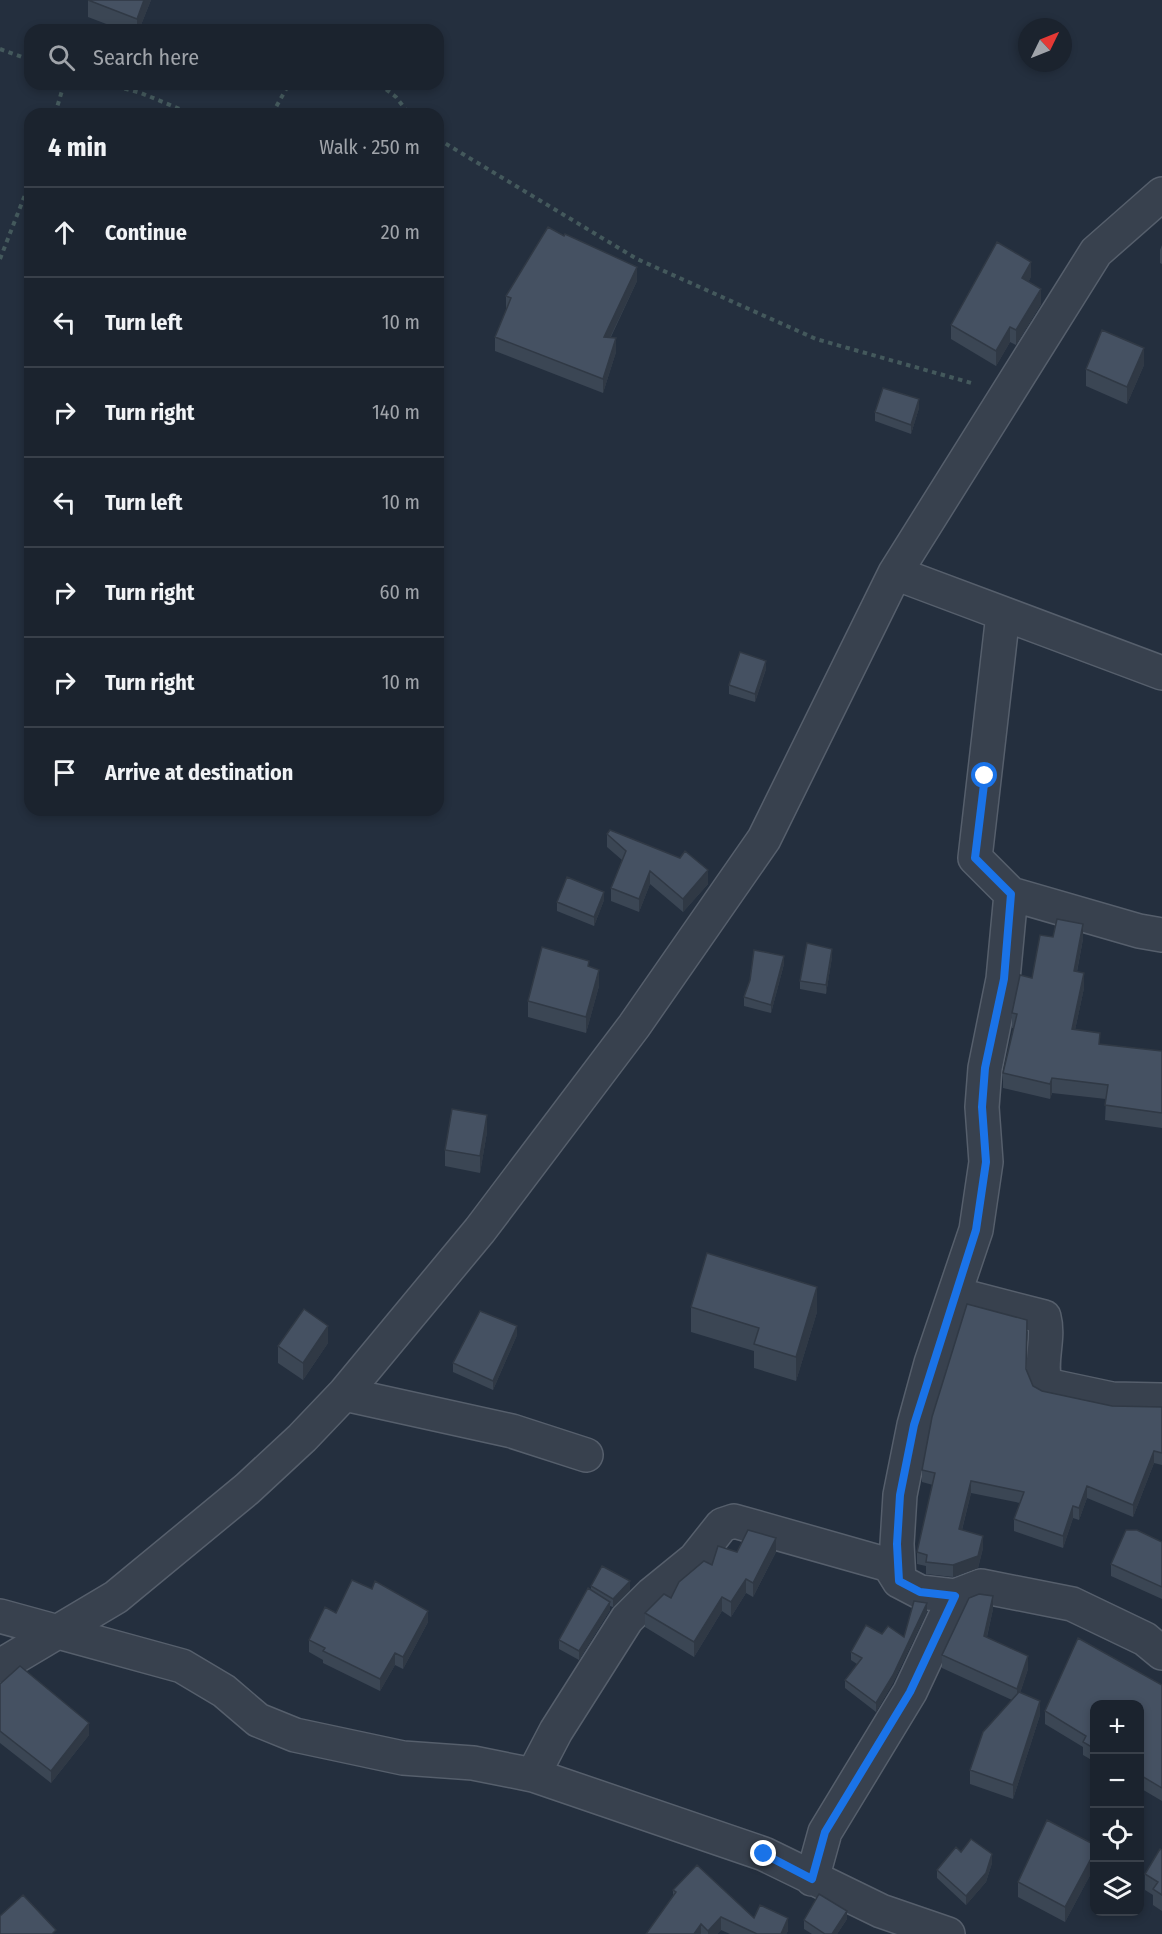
<!DOCTYPE html>
<meta charset="utf-8">
<style>
body{margin:0;font-family:"Fira Sans Condensed",sans-serif;background:#282f3a;color:#f1f3f6}
.controls{position:absolute;right:18px;bottom:18px;display:grid;overflow:hidden;border-radius:12px;box-shadow:0 3px 9px #0003}
.controls button{width:54px;height:54px;display:grid;place-items:center;padding:0;border:0;border-bottom:2px solid #39404a;background:#1b232e;color:#f1f3f6;font:30px sans-serif}
.compass{position:absolute;left:1018px;top:18px;width:54px;height:54px;border-radius:50%;background:#1b232e;box-shadow:0 3px 9px #0003;rotate:47deg}
.stop{position:absolute;width:18px;height:18px;margin:-14px;border:4px solid #1a73e8;border-radius:50%;background:#fff}
.stop.end{background:#1a73e8;border-color:#fff;box-shadow:0 2px 6px #0008}
.list{margin:0;padding:0;list-style:none}
h2{display:flex;justify-content:space-between;align-items:center;height:78px;margin:0;padding:0 24px;font-size:26px}
h2 small{font-size:20px;font-weight:400;color:#a0a4aa}
.list li{display:grid;grid-template-columns:39px 1fr auto;gap:18px;align-items:center;box-sizing:border-box;height:90px;padding:0 24px;border-top:2px solid #39404a}
.list b{display:block;font-size:22px;white-space:nowrap}
.list em{font-size:20px;font-style:normal;color:#a0a4aa}
.icon{flex:none;width:33px;height:33px;fill:none;stroke:currentColor;stroke-width:2;stroke-linecap:round;stroke-linejoin:round}
.map{position:relative;flex:none;width:1162px;height:1934px;overflow:hidden}
.search{position:absolute;background:#1b232e;box-shadow:0 3px 9px #0003;left:24px;top:24px;width:420px;height:66px;display:flex;align-items:center;gap:15px;box-sizing:border-box;padding:0 21px;border-radius:18px;color:#a0a4aa;font-size:22px}
.panel{position:absolute;background:#1b232e;box-shadow:0 3px 9px #0003;left:24px;top:108px;width:420px;height:708px;border-radius:18px}
.map>svg:first-child{display:block}
.lines{fill:none;stroke-linecap:round;stroke-linejoin:round}
.minor-casing{stroke:#565f6c;stroke-width:36}
.path{stroke:#44595c;stroke-width:4;stroke-dasharray:4.5 4.5;stroke-linecap:butt}
.minor{stroke:#38414e;stroke-width:33}
.wall{fill:#3b4654}
.shaded-wall{fill:#303945}
.building{fill:#455162;stroke:#303945;stroke-width:1.5}
.route{stroke:#1a73e8;stroke-width:8}
</style>
<div class="map">
<svg width="1162" height="1934" viewBox="0 0 1162 1934">
<rect width="100%" height="100%" fill="#242f3e"/>
<g class="lines">
<g class="minor-casing">
<path id="minor" d="M895 573 1162 673
M1011 894 1139 931 1162 935
M955 1294 1044 1317C1050 1340 1038 1363 1046 1385L1112 1399 1162 1400
M344 1394 512 1431 586 1455
M899 1581 897 1544 900 1495 914 1425 931 1363 976 1230 986 1162 982 1107 985 1068 1003 979 1011 894 975 858 1003 614
M0 1616 182 1666 224 1691 258 1720 295 1735 403 1758 473 1763 533 1775 764 1854 881 1911 948 1934
M0 1666 116 1597 247 1489 302 1438 344 1394 480 1230 634 1026 764 839 895 573 1096 252 1162 194
M533 1775 556 1731 627 1619 652 1594 695 1559 722 1525 734 1521 889 1565 899 1581 920 1592 955 1596 981 1586 1072 1604 1145 1639 1162 1653
M812 1879 825 1832 910 1692 955 1596"/>
</g>
<path class="path" d="M0 49 30 60
M107 84 141 93 192 114
M379 84 396 97 409 114
M55 114 64 84
M272 114 289 84
M438 139 637 259 816 339 975 384
M0 259 30 182"/>
<use href="#minor" class="minor"/>
</g>
<path class="wall" d="M88 0H151L139 30H122L88 17Z
M1162 245V264L1160 263V250Z
M1031 277 1028 282 1041 304 1016 345 1010 342 996 366 951 339V325Z
M637 281 611 337 616 352 603 393 495 351V337L506 310V296Z
M1144 365 1127 404 1086 386V369Z
M919 408 911 434 875 421V412Z
M766 669 755 702 729 694V685Z
M607 834 708 884 683 912 650 884 639 912 611 901V888L622 860 607 847Z
M604 900 594 926 557 911V902Z
M1053 937 1083 939 1077 972 1084 988 1075 1030 1100 1044 1162 1051V1128L1105 1120 1106 1099 1052 1093 1050 1099 1003 1088V1073L1014 1028H1012V1013L1032 978Z
M832 957 826 994 800 989V981Z
M784 964 771 1013 744 1006V997Z
M589 967 599 986 586 1033 528 1017V1001Z
M487 1132 480 1173 445 1166V1150Z
M691 1307 817 1312 796 1381 754 1368V1351L691 1332Z
M517 1335 493 1390 453 1372V1363Z
M328 1343 303 1380 278 1363V1346Z
M1026 1370 1033 1386 1042 1391 1112 1406 1162 1407V1465L1154 1463 1133 1517 1087 1498 1079 1520 1073 1518 1063 1548 1014 1531V1519L1020 1503 971 1493 962 1530 983 1548 978 1568 953 1577 926 1574V1566L917 1564V1552L933 1485 922 1482V1470Z
M1162 1542V1599L1111 1576V1564Z
M737 1552H776L753 1597 746 1593 731 1617 722 1611 694 1657 645 1627V1613L671 1598 712 1565Z
M591 1586 630 1590 613 1607 610 1606V1610L579 1660 559 1649V1640L591 1590Z
M993 1609 987 1637 1028 1669 1020 1693 1040 1715 1013 1799 970 1784V1770L1012 1700 942 1668V1655Z
M927 1612 893 1683 876 1712 845 1688V1680L857 1664 851 1660V1652L882 1634 904 1637Z
M336 1613 428 1622 403 1669 395 1665 380 1691 323 1663V1660L309 1652V1640Z
M0 1684 89 1735 51 1783 0 1743Z
M1162 1685V1801L1140 1788V1704H1095V1762L1083 1755V1747L1045 1724V1711Z
M1095 1845V1866L1065 1922 1018 1897V1882Z
M1162 1850V1911L1153 1905V1895L1145 1890V1874Z
M992 1863 986 1882 966 1905 937 1878V1870Z
M673 1890 754 1918 788 1931 786 1934H730L721 1930 717 1934H646L673 1896Z
M847 1919 837 1934H812L804 1929V1920Z"/>
<path class="shaded-wall" d="M144 0H151L139 30H137V19Z
M1031 262V277L1022 293V278Z
M637 267V281L604 350V337Z
M1041 289V304L1016 345V330Z
M1010 327V342L996 366V351Z
M616 338V352L603 393V379Z
M1144 348V365L1127 404V387Z
M919 399V408L911 434V425Z
M766 661V669L755 702V694Z
M708 870V884L683 912V899Z
M650 871V884L639 912V899Z
M604 892V900L594 926V917Z
M1083 924V939L1074 986V971Z
M832 949V957L826 994V985Z
M784 956V964L771 1013V1005Z
M599 970V986L586 1033V1017Z
M1084 973V988L1072 1044V1029Z
M1052 1078V1093L1050 1099V1084Z
M487 1115V1132L480 1173V1156Z
M817 1287V1312L796 1381V1357Z
M328 1326V1343L303 1380V1363Z
M517 1326V1335L493 1390V1381Z
M1154 1451V1463L1133 1517V1505Z
M971 1481V1493L959 1541V1529Z
M1087 1486V1498L1079 1520V1508Z
M1073 1506V1518L1063 1548V1536Z
M983 1536V1548L978 1568 953 1577V1565Z
M776 1538V1552L753 1597V1583Z
M746 1579V1593L731 1617V1602Z
M630 1581V1590L613 1607V1599Z
M993 1596V1609L984 1649V1636Z
M722 1597V1611L694 1657V1642Z
M610 1602V1610L579 1660V1651Z
M927 1603V1612L893 1683 876 1712V1703Z
M428 1611V1622L403 1669V1657Z
M395 1653V1665L380 1691V1679Z
M1028 1656V1669L1017 1702V1689Z
M1040 1701V1715L1013 1799V1785Z
M89 1723V1735L51 1783V1771Z
M1095 1851V1866L1065 1922V1907Z
M992 1854V1863L986 1882 966 1905V1896Z
M847 1911V1919L837 1934H832Z
M721 1917V1930L717 1934H708V1931Z
M788 1918V1931L786 1934H781Z
M701 1924V1934H694Z"/>
<path class="building" d="M88 0H144L137 19Z
M548 227 564 236 565 234 637 267 604 337 616 338 603 379 495 337 511 298 506 296Z
M997 242 1031 262 1022 278 1041 289 1016 330 1010 327 996 351 951 325Z
M1102 330 1144 348 1127 387 1086 369Z
M883 388 919 399 911 425 875 412Z
M740 652 766 661 755 694 729 685Z
M610 830 680 858 685 851 708 870 683 899 650 871 639 899 611 888 626 851 607 834Z
M567 877 604 892 594 917 557 902Z
M1057 919 1083 924 1074 971 1084 973 1072 1029 1100 1033 1099 1044 1162 1051V1113L1105 1105 1108 1085 1052 1078 1050 1084 1003 1073 1017 1014 1012 1013 1020 975 1032 978 1040 935 1053 937Z
M807 943 832 949 826 985 800 981Z
M542 947 589 961 588 966 599 970 586 1017 528 1001Z
M754 950 784 956 771 1005 744 997 750 980Z
M452 1109 487 1115 480 1156 445 1150Z
M707 1253 817 1287 796 1357 754 1344 759 1328 691 1307Z
M967 1304 1027 1320 1026 1369 1033 1386 1042 1391 1112 1406 1162 1407V1453L1154 1451 1133 1505 1087 1486 1079 1508 1073 1506 1063 1536 1014 1519 1024 1492 971 1481 959 1529 983 1536 978 1556 953 1565 926 1562 927 1555 917 1552 935 1473 922 1470 932 1417Z
M304 1309 328 1326 303 1363 278 1346Z
M480 1311 517 1326 493 1381 453 1363Z
M748 1530 776 1538 753 1583 746 1579 731 1602 722 1597 694 1642 645 1613 664 1594 671 1598 679 1582 704 1561 712 1565 718 1546 737 1552Z
M1126 1530H1137L1162 1542V1587L1111 1564Z
M602 1566 630 1581 613 1599 591 1586Z
M352 1580 372 1589 375 1581 428 1611 403 1657 395 1653 380 1679 323 1651 325 1648 309 1640 325 1607 336 1613Z
M588 1588 610 1602 579 1651 559 1640Z
M979 1594 993 1596 984 1636 1028 1656 1017 1689 942 1655 969 1598Z
M914 1601 927 1603 893 1675 876 1703 845 1680 862 1658 851 1652 866 1625 882 1634 888 1626 904 1637Z
M1078 1638 1162 1685V1788L1140 1775V1704H1095V1749L1083 1742 1086 1736 1045 1711Z
M20 1666 89 1723 51 1771 0 1731V1684Z
M1019 1692 1040 1701 1013 1785 970 1770 983 1732Z
M1047 1820 1095 1845V1851L1065 1907 1018 1882Z
M971 1839 992 1854 986 1873 966 1896 937 1870 956 1847 961 1852Z
M1160 1849 1162 1850V1895L1153 1889 1158 1882 1145 1874Z
M697 1865 754 1918 760 1905 788 1918 781 1934H757L721 1917 708 1931 701 1924 694 1934H646L676 1892 673 1890Z
M819 1894 847 1911 832 1934H825L804 1920Z
M23 1895 56 1930 52 1934H0V1916Z"/>
<g class="lines">
<path class="route" d="M764 1854 812 1879 825 1832 910 1692 955 1596 920 1592 899 1581 897 1544 900 1495 914 1425 976 1230 986 1162 982 1107 985 1068 1004 979 1011 894 975 858 985 776"/>
</g>
</svg>
<div class="controls">
<button>+</button>
<button>−</button>
<button><svg class="icon" aria-label="locate" viewBox="0 0 24 24"><circle cx="12" cy="12" r="6"/><path d="M12 2v4M12 18v4M2 12h4M18 12h4"/></svg></button>
<button><svg class="icon" aria-label="layers" viewBox="0 0 24 24"><path d="M12 4l9 5-9 5-9-5zM3 14l9 5 9-5"/></svg></button>
</div>
<svg class="compass" viewBox="-18 -18 36 36"><path d="M0-13l5 13h-10z" fill="#e53935"/><path d="M0 13l5-13h-10z" fill="#a0a4aa"/></svg>
<div class="stop" style="left:985px;top:776px"></div>
<div class="stop end" style="left:764px;top:1854px"></div>
<div class="search"><svg class="icon" aria-label="search" viewBox="0 0 24 24"><circle cx="10" cy="10" r="6"/><path d="M15 15l6 6"/></svg>Search here</div>
<section class="panel">
<h2>4 min<small>Walk · 250 m</small></h2>
<ul class="list">
<li><svg class="icon" aria-label="ahead" viewBox="0 0 24 24"><path d="M12 20V5M6 11l6-6 6 6"/></svg><div><b>Continue</b></div><em>20 m</em></li>
<li><svg class="icon" aria-label="left" viewBox="0 0 24 24"><path d="M17 20v-9H6M10 6l-5 5 5 5"/></svg><div><b>Turn left</b></div><em>10 m</em></li>
<li><svg class="icon" aria-label="right" viewBox="0 0 24 24"><path d="M7 20v-9h11M14 6l5 5-5 5"/></svg><div><b>Turn right</b></div><em>140 m</em></li>
<li><svg class="icon" aria-label="left" viewBox="0 0 24 24"><path d="M17 20v-9H6M10 6l-5 5 5 5"/></svg><div><b>Turn left</b></div><em>10 m</em></li>
<li><svg class="icon" aria-label="right" viewBox="0 0 24 24"><path d="M7 20v-9h11M14 6l5 5-5 5"/></svg><div><b>Turn right</b></div><em>60 m</em></li>
<li><svg class="icon" aria-label="right" viewBox="0 0 24 24"><path d="M7 20v-9h11M14 6l5 5-5 5"/></svg><div><b>Turn right</b></div><em>10 m</em></li>
<li><svg class="icon" aria-label="arrive" viewBox="0 0 24 24"><path d="M6 21V4h12l-3 4 3 4H6"/></svg><div><b>Arrive at destination</b></div></li>
</ul>
</section>
</div>
